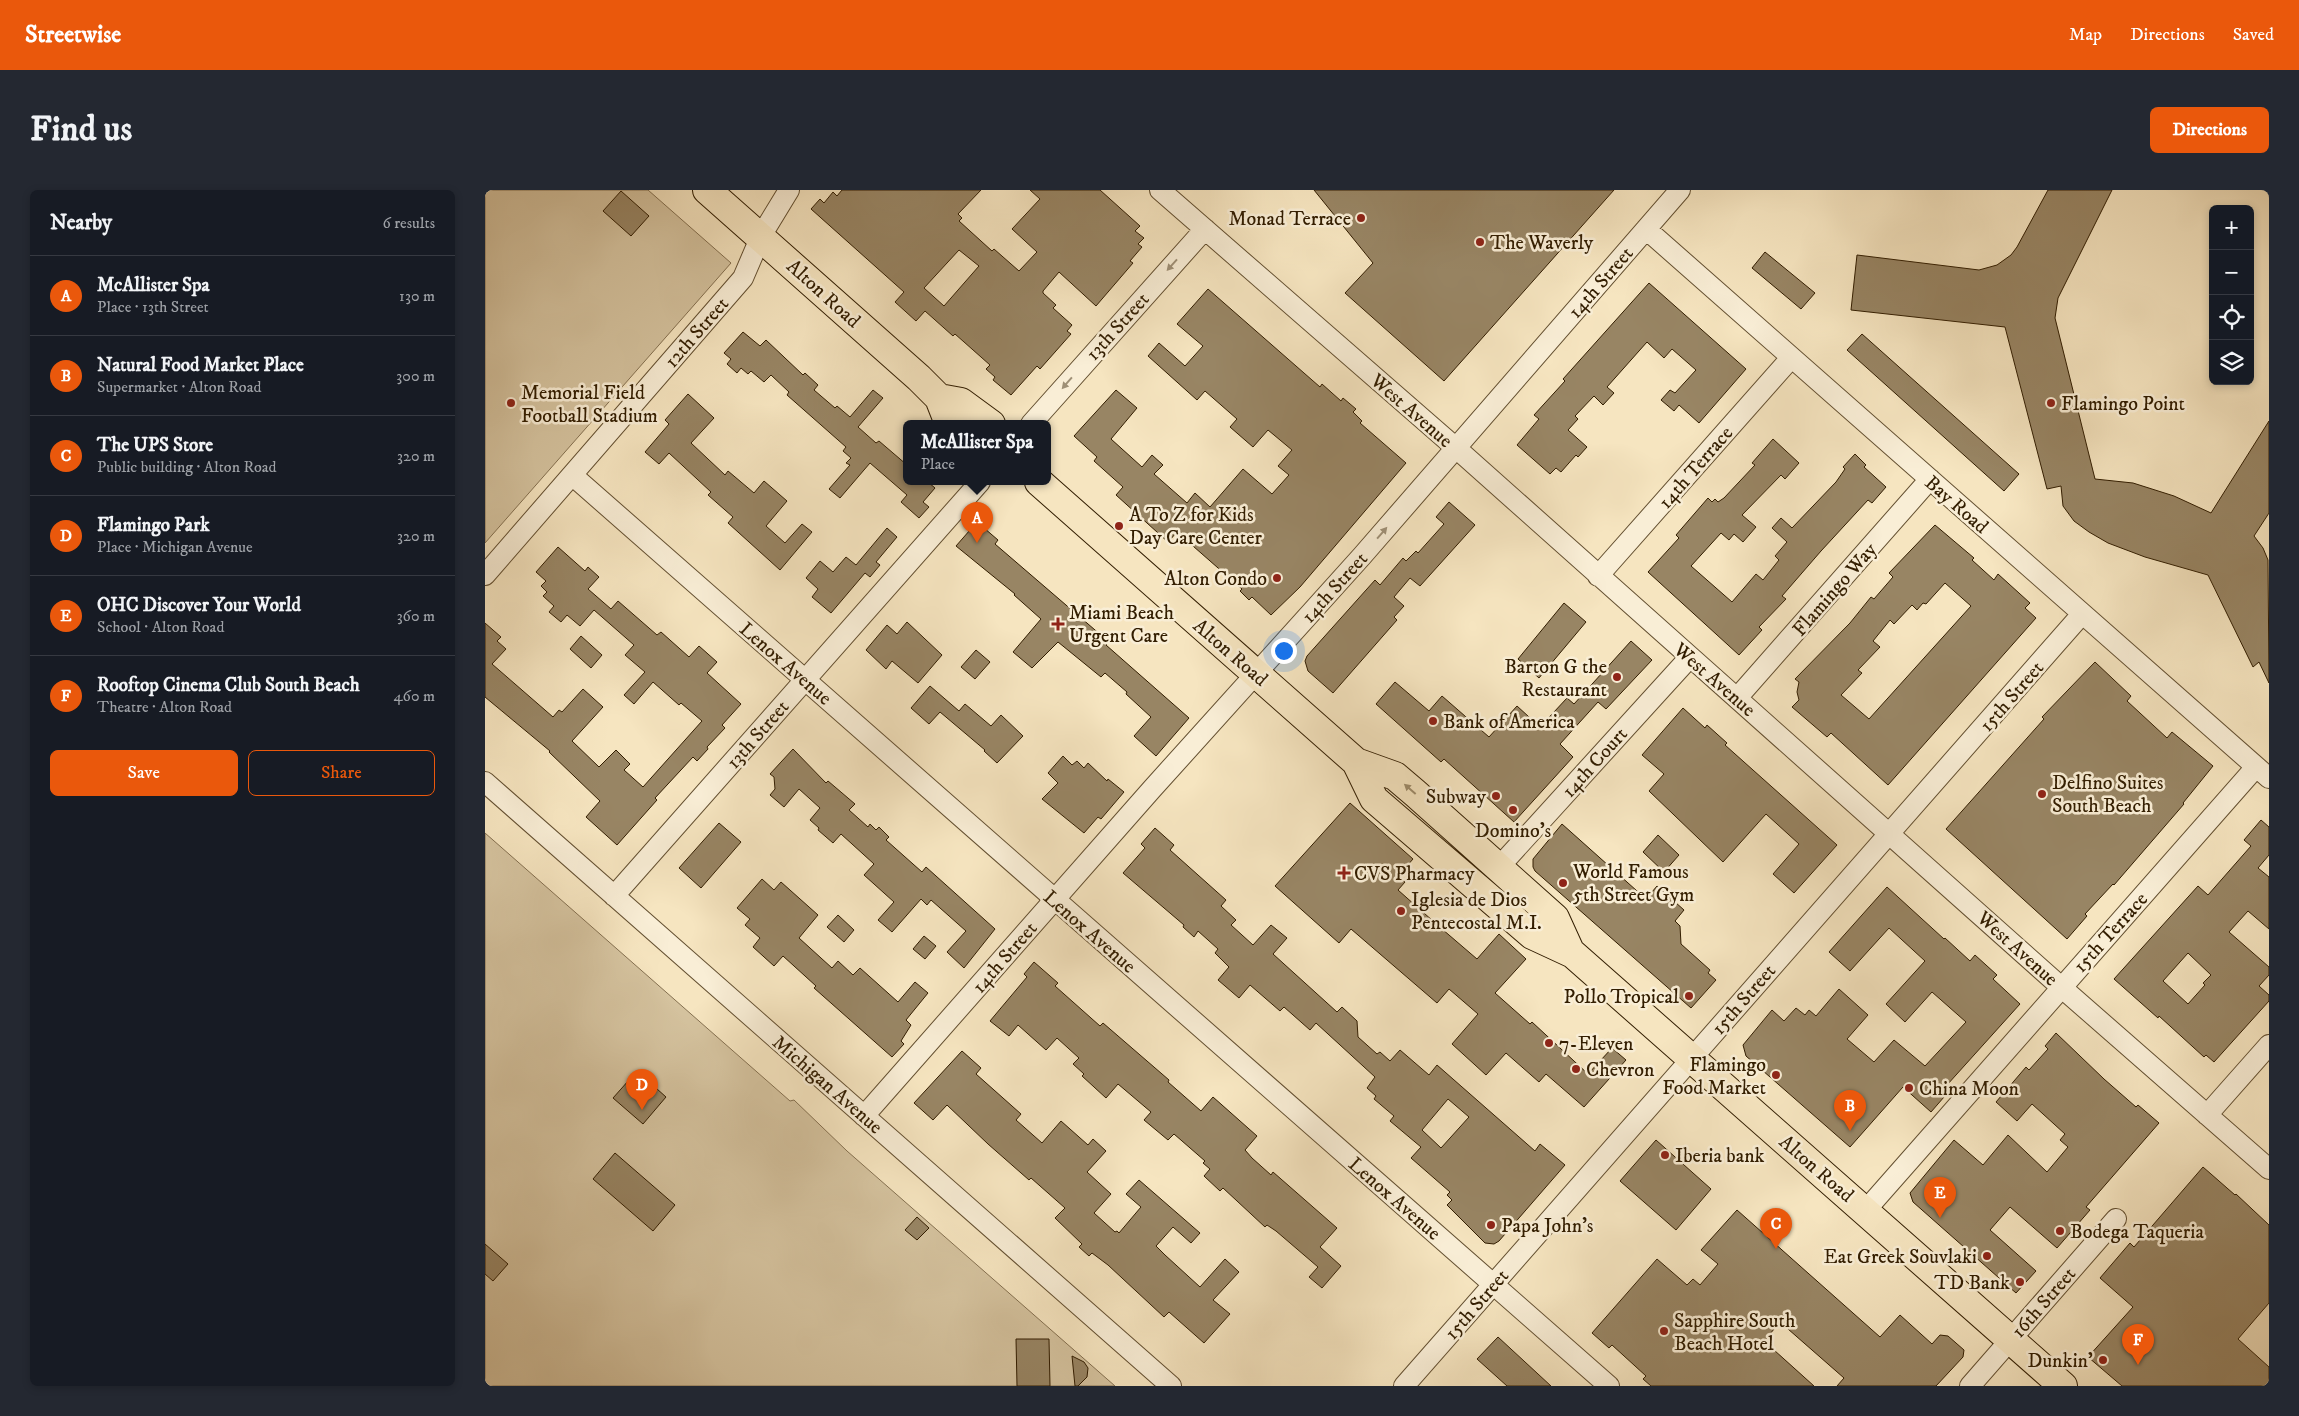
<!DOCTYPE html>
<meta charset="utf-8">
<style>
body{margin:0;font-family:"IM FELL DW Pica",serif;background:#242831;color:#f1f3f6}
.controls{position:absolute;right:15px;top:15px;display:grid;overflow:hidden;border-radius:8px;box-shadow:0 2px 8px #0003}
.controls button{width:45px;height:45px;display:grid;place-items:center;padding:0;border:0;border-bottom:1px solid #363941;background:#171b24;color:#f1f3f6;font:25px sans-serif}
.you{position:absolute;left:798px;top:460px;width:18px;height:18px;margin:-12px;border:4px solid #fff;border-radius:50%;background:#1a73e8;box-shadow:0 0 0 8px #1a73e833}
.badge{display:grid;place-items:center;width:32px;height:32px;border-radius:50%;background:#ea580c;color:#fff;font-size:16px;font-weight:700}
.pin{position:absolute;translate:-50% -41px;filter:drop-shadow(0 1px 2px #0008)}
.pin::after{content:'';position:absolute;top:26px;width:18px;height:15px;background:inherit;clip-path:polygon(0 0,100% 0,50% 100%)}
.popup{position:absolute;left:418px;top:230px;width:148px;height:65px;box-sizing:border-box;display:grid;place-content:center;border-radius:8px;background:#171b24;filter:drop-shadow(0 1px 4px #0005);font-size:16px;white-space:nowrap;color:#9ea1a6}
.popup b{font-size:19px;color:#f1f3f6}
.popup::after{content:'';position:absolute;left:50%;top:100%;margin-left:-10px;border:10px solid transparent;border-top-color:#171b24}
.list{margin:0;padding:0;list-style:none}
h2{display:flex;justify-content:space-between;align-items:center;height:65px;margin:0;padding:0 20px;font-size:21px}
h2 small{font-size:16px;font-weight:400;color:#9ea1a6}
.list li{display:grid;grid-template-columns:32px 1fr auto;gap:15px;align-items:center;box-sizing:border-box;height:80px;padding:0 20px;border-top:1px solid #363941}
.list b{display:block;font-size:19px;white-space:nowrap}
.list p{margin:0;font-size:16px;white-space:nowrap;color:#9ea1a6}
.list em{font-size:16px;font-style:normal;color:#9ea1a6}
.actions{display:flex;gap:10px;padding:15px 20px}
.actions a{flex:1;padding:11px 0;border:1px solid #ea580c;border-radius:8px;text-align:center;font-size:18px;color:#ea580c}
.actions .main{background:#ea580c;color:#fff}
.icon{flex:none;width:28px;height:28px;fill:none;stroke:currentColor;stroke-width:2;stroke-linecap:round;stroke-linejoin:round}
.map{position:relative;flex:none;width:1784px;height:1196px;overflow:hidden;border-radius:8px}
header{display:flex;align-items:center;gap:30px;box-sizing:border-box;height:70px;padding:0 25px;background:#ea580c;color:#fff}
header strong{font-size:24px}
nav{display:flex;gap:28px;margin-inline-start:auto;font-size:18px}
.intro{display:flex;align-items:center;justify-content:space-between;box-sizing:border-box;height:120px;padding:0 30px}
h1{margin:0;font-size:35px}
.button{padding:12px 22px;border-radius:8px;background:#ea580c;color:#fff;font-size:18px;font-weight:700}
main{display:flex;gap:30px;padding:0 30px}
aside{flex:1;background:#171b24;border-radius:8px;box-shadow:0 2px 8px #0003}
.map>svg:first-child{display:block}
.green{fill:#d5c39f;stroke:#847050}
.building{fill:#988564;stroke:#321d00;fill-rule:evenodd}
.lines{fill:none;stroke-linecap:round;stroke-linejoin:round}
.minor-casing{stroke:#634f30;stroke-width:22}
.highway-casing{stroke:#321d00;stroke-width:30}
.minor{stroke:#f9eed6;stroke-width:20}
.highway{stroke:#f6e5c0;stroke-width:28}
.oneway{fill:#9f9076}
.oneway2{fill:#9e8b6a}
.poi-dot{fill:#8f2418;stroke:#f9eed6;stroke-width:2}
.labels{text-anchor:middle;stroke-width:5;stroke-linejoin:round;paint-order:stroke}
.poi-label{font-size:20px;fill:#321d00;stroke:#f9eed6;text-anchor:start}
.street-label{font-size:20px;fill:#321d00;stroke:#f9eed6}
</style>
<header>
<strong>Streetwise</strong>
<nav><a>Map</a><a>Directions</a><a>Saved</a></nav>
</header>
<div class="intro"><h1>Find us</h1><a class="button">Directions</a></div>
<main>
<aside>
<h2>Nearby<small>6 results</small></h2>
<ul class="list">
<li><span class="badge">A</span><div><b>McAllister Spa</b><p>Place · 13th Street</p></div><em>130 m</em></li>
<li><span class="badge">B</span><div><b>Natural Food Market Place</b><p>Supermarket · Alton Road</p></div><em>300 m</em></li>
<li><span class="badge">C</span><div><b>The UPS Store</b><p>Public building · Alton Road</p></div><em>320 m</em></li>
<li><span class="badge">D</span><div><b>Flamingo Park</b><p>Place · Michigan Avenue</p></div><em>320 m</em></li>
<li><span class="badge">E</span><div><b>OHC Discover Your World</b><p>School · Alton Road</p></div><em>360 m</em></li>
<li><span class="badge">F</span><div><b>Rooftop Cinema Club South Beach</b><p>Theatre · Alton Road</p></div><em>460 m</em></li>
</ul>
<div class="actions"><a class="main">Save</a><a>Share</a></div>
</aside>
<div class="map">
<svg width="1784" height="1196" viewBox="0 0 1784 1196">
<rect width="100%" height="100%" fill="#f6e5c0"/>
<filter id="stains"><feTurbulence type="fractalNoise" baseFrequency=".004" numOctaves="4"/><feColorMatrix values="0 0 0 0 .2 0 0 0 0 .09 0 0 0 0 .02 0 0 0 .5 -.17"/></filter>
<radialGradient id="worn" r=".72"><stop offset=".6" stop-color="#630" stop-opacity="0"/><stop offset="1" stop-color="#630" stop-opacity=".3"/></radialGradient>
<path class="green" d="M0 0H163L246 73 0 353Z
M0 643 305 911 309 910 362 961 630 1196H0Z"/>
<path class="building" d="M357 0H496L473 24 477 28 474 31 507 61 509 59 534 81 552 62 527 39 555 9 545 0H615L655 36 650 41 659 48 653 54 657 57 645 71 648 73 611 116 574 82 558 101V103L571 115 568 118 587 135 582 141 586 144 555 179 552 176 526 205 508 190 510 187 501 179 505 175 470 144 468 146 440 121 431 131 410 112 419 102 326 19 335 9 339 13 348 2 352 6ZM474 60 494 76 459 116 439 98Z
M829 0H1129L959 191 860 103 888 73Z
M1563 0H1627L1573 108 1570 128 1610 289 1648 293 1689 306 1726 323 1784 231V323L1769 346 1778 358 1783 370 1784 493 1774 472 1768 477 1723 385 1660 367 1623 353 1604 342 1589 331 1578 316 1576 296 1562 299 1520 137 1366 120 1372 65 1494 80 1512 75 1526 65 1532 57Z
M136 1 164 26 146 46 118 21Z
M1280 62 1330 103 1316 119 1267 78Z
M1164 93 1261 179 1214 233 1194 215 1189 221 1176 210 1185 200 1190 203 1211 180 1187 159 1179 168 1162 152 1122 197 1129 203 1118 215 1109 206 1090 226 1093 229 1083 240 1102 257 1093 267 1091 265 1076 282 1071 278 1065 284 1032 255 1054 229 1049 225 1080 191 1078 189Z
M723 99 835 197 837 194 856 211 858 208 871 219 868 222 877 231 875 233 921 273 815 397 786 425 767 407 764 410 755 401 757 399 692 342 683 352 631 305 638 297 609 271 612 267 589 246 631 200 652 218 626 249 657 277 667 265 678 275 669 284 702 313 710 303 725 317 758 279 787 304 804 285 793 276 807 260 783 240 768 257 745 237 752 229 720 201 712 210 663 166 674 153 700 176 718 156 692 134Z
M258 142 275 156 281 150 318 185 320 183 333 195 329 200 350 218 352 216 365 227 388 200 398 208 373 237 391 253 394 251 422 275V292H443L450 298 438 312 444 317 434 328 416 312 422 305 385 273 355 308 344 299 365 275 361 273 366 268 358 261 361 257 302 205 304 202 286 185 279 192 266 181 263 184 256 178 252 183 242 174 246 169 239 163Z
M1377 144 1534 284 1519 301 1362 160Z
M203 204 229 228 206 253 240 285 243 281 269 303 279 291 302 311 281 336 300 353 317 334 327 342 295 380 243 333 248 327 223 305 226 302 184 263 174 274 160 262 184 234 180 230Z
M1288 249 1314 273 1300 289 1296 285 1257 325 1271 337 1258 352 1249 344 1244 350 1236 343 1206 376 1247 412 1271 384 1278 390 1294 370 1290 366 1302 352 1287 338 1296 328 1307 338 1351 292 1360 279 1358 277 1370 264 1381 275 1379 277 1401 297 1387 313 1383 310 1336 361 1297 406 1301 409 1274 437 1277 440 1254 465 1163 382 1194 348 1191 345 1223 308 1227 312 1230 309 1233 312 1239 308 1270 275 1267 273Z
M964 312 990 335 935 396 925 388 909 407 919 416 909 427 912 430 848 503 823 481 820 471 822 466 890 390 895 395 918 368 921 371 931 361 933 363 959 334 951 327Z
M492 332 513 350 510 354 624 452 621 455 704 528 671 566 649 546 666 527 641 504 642 502 620 483 616 487 573 452 547 478 528 462 556 429 529 405 530 404 471 356Z
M1450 335 1489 368 1487 370 1509 390 1513 384 1545 413 1540 418 1551 428 1403 595 1346 543 1342 547 1307 517 1314 510 1312 502 1314 492 1310 489 1365 433 1386 407 1389 409 1408 387 1404 383ZM1460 393 1486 416 1384 529 1356 505 1377 483 1373 480 1395 457 1388 451 1405 430 1409 434 1427 415 1432 420 1438 413 1441 414Z
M402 338 412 347 391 372 395 375 385 387 380 383 346 423 327 407 333 399 321 388 335 371 348 382 361 367 371 375Z
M73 357 100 381 103 377 114 387 103 399 126 419 133 411 172 445 176 442 204 467 214 456 232 472 222 483 256 514 237 535 240 538 222 557 223 559 212 571 208 567 170 608 172 610 132 655 101 627 115 611 64 562 65 561 0 507V433L16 447 12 451 21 459 7 474 68 527 74 520 77 522 98 499 118 517 87 551 114 577 131 560 145 574 139 580 158 597 217 531 196 513 194 515 168 492 149 514 139 505 160 482 140 465 149 455 109 420 95 436 82 425 76 432 64 422 69 416 58 406 62 402 56 396 61 391 51 382Z
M1079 413 1101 432 1054 488 1033 469Z
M422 432 457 465 433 493 407 471 401 479 381 460 402 435 412 444Z
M96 446 117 465 106 478 85 459Z
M1146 451 1167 470 1121 519 1113 512 1075 554 1088 567 1029 632 959 569 956 572 891 514 910 492 944 521 957 506 1004 547 1032 516 1055 537 1082 508 1089 514Z
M491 460 505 472 490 489 476 477Z
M1610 472 1646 506 1642 511 1682 548 1687 542 1728 576 1698 613 1699 614 1629 695 1628 694 1600 724 1602 726 1582 749 1461 639 1559 529 1557 527Z
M445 496 474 521 480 514 506 536 516 525 538 546 512 573 499 561 500 560 455 522 444 534 426 518Z
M1198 518 1220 538 1222 535 1242 553 1240 555 1352 655 1309 703 1288 684 1314 654 1281 624 1238 672 1164 601 1179 584 1157 565Z
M308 559 341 593 343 591 370 614 364 620 383 637 385 634 391 640 394 637 404 647 401 650 437 682 441 677 510 739 479 778 462 762 481 741 446 710 442 715 436 709 407 742 393 730 409 712 379 685 389 674 356 644 348 653 333 640 334 638 325 630 335 618 314 599 299 617 285 605 290 599 289 587 285 584Z
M578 566 587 575 592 571 599 578 603 573 622 591 623 589 639 602 616 629 613 627 599 643 557 609 573 593 563 583Z
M865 613 928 669 913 686 920 692 913 700 957 739 992 769 1014 744 1041 769 1010 803 1045 834 1047 832 1103 884 1127 858 1141 870 1099 917 1061 884 1054 892 1021 863 1001 885 967 854 993 824 964 799 952 813 866 739 854 753 790 696Z
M1776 630 1784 637V665L1773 678 1784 687V739L1763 721 1744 742 1784 777V785L1774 796 1784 805V811L1729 872 1721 865 1719 867 1674 826 1673 828 1629 789 1713 696 1723 705 1766 656 1759 650ZM1703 763 1726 785 1718 793 1720 795 1703 814 1678 791Z
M234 633 256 652 216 698 194 678Z
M1077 634 1161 709 1172 696 1199 720 1190 731 1195 736 1196 754 1225 780 1223 783 1231 790 1206 818 1050 681 1048 677V669Z
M670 638 689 655 685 660 741 710 736 716 751 730 746 735 768 755 786 735 802 748 788 764 852 822 857 817 872 831 873 847 892 864 895 862 905 871 915 860 944 885 952 875 1050 961 1055 954 1080 975 1014 1051 1009 1054 1000 1053 962 1015 967 1010 962 1005 965 1002 926 968 936 957 905 931 909 926 889 909 891 906 882 898 890 887 831 833 825 840 799 817 795 821 765 795 754 808 733 790 744 777 730 763 733 759 713 741 709 747 698 737 699 735 638 683 660 658 656 654ZM963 909 984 927 956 958 937 940Z
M1173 645 1194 665 1179 682 1158 662Z
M277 689 289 700 296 692 333 725 314 748 347 778 353 771 368 785 375 778 413 812 430 792 443 803 421 830 426 835 416 851 419 854 407 867 329 798 331 796 298 766 289 776 268 757 275 748 260 735 265 729 252 718Z
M1402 697 1459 749 1460 748 1485 771 1490 765 1512 785 1508 789 1535 814 1462 895 1466 899 1446 922 1418 897 1365 957 1261 866 1258 855 1287 820 1299 831 1311 818 1320 825 1324 820 1331 826 1354 799 1383 825 1362 849 1389 872 1409 850 1440 876 1481 832 1447 802 1420 832 1401 814 1440 771 1404 738 1365 781 1344 762Z
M353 725 369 740 359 752 342 737Z
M439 746 451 756 440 769 428 759Z
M549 772 573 793 570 796 615 836 618 833 684 890 683 892 716 921 728 907 772 946 760 960 767 968 786 985 788 982 852 1038 835 1057 856 1076 837 1098 824 1087 833 1077 791 1041 782 1035 780 1037 738 998 735 1001 719 986 725 979 718 973 720 971 689 944 683 950 659 930 666 922 633 894 621 908 597 886 599 884 588 874 594 868 572 848 561 860 533 835 524 846 505 831 542 787 539 784Z
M1571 843 1619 889 1651 917 1653 915 1674 933 1601 1017 1605 1020 1572 1058 1525 1017 1505 1040 1551 1081 1531 1103 1428 1012 1425 1003 1469 950 1498 975 1523 945 1562 982 1583 957 1575 950 1580 944 1547 914 1532 931 1511 912 1541 877 1544 880 1563 859 1560 856Z
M477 861 496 878 491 884 536 924 531 930 557 953 576 931 603 955 608 949 621 961 602 982 626 1004 609 1023 630 1042 632 1041 634 1043 656 1017 641 1004 654 990 715 1043 706 1053 688 1037 671 1056 680 1065 715 1097 740 1069 754 1082 728 1110 745 1124 719 1153 684 1122 679 1127 623 1075 607 1063 604 1066 594 1057 597 1054 570 1028 580 1018 546 988 544 990 503 954 462 915 448 930 429 913Z
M152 881 181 907 158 934 128 908Z
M1171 950 1226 999 1191 1040 1135 991Z
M130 963 190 1015 168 1041 108 989Z
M1718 977 1750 1005 1751 1004 1784 1035V1113L1753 1149 1784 1177V1196H1637L1603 1167 1648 1117 1615 1088 1645 1053 1649 1057Z
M1252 1020 1395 1147 1415 1125 1447 1154 1455 1145 1463 1146 1479 1160 1478 1167 1451 1196H1352L1359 1188 1295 1132 1279 1151 1329 1196H1166L1158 1189 1161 1186 1127 1155 1124 1158 1107 1143 1172 1069 1202 1095 1208 1089 1215 1095 1233 1074 1216 1060Z
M432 1027 444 1038 432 1050 420 1040Z
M0 1054 23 1074 8 1091 0 1084Z
M1013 1147 1066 1196H1022L992 1169Z
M531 1149H564L565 1196H532Z
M587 1166 599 1172 603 1178 602 1187 593 1196H590Z"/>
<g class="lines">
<g class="minor-casing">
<path id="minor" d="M675 0 971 258 1576 797 1784 979
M1161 39 1784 588
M546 234 720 39
M87 285 1124 1196
M0 385 258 88 276 46 304 0
M1113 386 1306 168
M1252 508 1445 289
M0 592 686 1196
M1014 677 1205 467
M129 706 495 292
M1722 925 1784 855
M379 926 667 599 877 366 1195 0
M1380 1021 1771 577
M919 1196 1597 424
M1485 1196 1631 1029"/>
</g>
<g class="highway-casing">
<path id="highway" d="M222 0 434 188 454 208 461 226 471 234
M454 208 476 212 506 234
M554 292 871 572 910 586 930 603 1070 728 1085 761
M871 572 889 609 1047 745 1088 764 1578 1196"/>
</g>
<use href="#minor" class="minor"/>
<use href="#highway" class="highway"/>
</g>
<defs><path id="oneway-solid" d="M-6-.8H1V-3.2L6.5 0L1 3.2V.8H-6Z" transform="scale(1.25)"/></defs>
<g class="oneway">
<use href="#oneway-solid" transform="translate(687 75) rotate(132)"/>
<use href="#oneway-solid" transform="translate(582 193) rotate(131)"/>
<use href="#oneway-solid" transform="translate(897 343) rotate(-49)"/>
</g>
<use class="oneway2" href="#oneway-solid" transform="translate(925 599) rotate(-139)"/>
<g class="poi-dot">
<circle cx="876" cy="28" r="5"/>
<circle cx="995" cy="52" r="5"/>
<circle cx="26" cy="213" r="5"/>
<circle cx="1566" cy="213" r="5"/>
<circle cx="634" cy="336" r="5"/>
<circle cx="792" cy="388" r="5"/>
<path d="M570.5 426.5h5v5h5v5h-5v5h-5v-5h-5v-5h5z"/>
<circle cx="1132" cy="487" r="5"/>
<circle cx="948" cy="531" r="5"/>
<circle cx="1557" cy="604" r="5"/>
<circle cx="1011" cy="606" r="5"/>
<circle cx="1028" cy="620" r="5"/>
<path d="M856.5 675.5h5v5h5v5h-5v5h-5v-5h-5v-5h5z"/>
<circle cx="1078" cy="693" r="5"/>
<circle cx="916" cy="721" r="5"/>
<circle cx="1204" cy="806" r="5"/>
<circle cx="1064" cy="853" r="5"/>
<circle cx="1091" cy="879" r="5"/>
<circle cx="1291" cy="885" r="5"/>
<circle cx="1424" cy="898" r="5"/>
<circle cx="1180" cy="965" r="5"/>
<circle cx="1006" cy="1035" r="5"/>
<circle cx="1575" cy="1041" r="5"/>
<circle cx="1502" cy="1066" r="5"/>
<circle cx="1535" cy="1092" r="5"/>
<circle cx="1179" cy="1141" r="5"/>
<circle cx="1618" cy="1170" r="5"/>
</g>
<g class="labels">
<g class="poi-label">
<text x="866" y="35" text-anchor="end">Monad Terrace</text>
<text x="1005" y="59">The Waverly</text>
<text x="36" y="209">Memorial Field<tspan x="36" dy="23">Football Stadium</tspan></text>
<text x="1576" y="220">Flamingo Point</text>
<text x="644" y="331">A To Z for Kids<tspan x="644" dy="23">Day Care Center</tspan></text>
<text x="782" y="395" text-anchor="end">Alton Condo</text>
<text x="584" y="429">Miami Beach<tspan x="584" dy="23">Urgent Care</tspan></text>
<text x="1122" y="483" text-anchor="end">Barton G the<tspan x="1122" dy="23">Restaurant</tspan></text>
<text x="958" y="538">Bank of America</text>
<text x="1567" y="599">Delfino Suites<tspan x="1567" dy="23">South Beach</tspan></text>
<text x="1001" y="613" text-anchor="end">Subway</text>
<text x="1028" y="647" text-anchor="middle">Domino's</text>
<text x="1088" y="688">World Famous<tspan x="1088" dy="23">5th Street Gym</tspan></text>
<text x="869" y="690">CVS Pharmacy</text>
<text x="926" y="716">Iglesia de Dios<tspan x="926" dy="23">Pentecostal M.I.</tspan></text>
<text x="1194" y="813" text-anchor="end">Pollo Tropical</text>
<text x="1074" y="860">7-Eleven</text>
<text x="1281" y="881" text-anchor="end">Flamingo<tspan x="1281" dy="23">Food Market</tspan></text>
<text x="1101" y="886">Chevron</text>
<text x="1434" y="905">China Moon</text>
<text x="1190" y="972">Iberia bank</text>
<text x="1016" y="1042">Papa John's</text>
<text x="1585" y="1048">Bodega Taqueria</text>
<text x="1492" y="1073" text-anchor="end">Eat Greek Souvlaki</text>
<text x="1525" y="1099" text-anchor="end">TD Bank</text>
<text x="1189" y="1137">Sapphire South<tspan x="1189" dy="23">Beach Hotel</tspan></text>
<text x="1608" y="1177" text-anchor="end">Dunkin'</text>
</g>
<g class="street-label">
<text transform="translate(1115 92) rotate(-49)" y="7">14th Street</text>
<text transform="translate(339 103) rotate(42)" y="7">Alton Road</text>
<text transform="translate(632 136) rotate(-48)" y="7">13th Street</text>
<text transform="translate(211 142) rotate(-49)" y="7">12th Street</text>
<text transform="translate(927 220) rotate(41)" y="7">West Avenue</text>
<text transform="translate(1210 277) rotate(-49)" y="7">14th Terrace</text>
<text transform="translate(1472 314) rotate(41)" y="7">Bay Road</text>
<text transform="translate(849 397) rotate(-48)" y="7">14th Street</text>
<text transform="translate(1349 399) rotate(-49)" y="7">Flamingo Way</text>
<text transform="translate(746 462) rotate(41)" y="7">Alton Road</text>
<text transform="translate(301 473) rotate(41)" y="7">Lenox Avenue</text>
<text transform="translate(1230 489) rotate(41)" y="7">West Avenue</text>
<text transform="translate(1526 506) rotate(-49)" y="7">15th Street</text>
<text transform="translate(272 544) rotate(-49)" y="7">13th Street</text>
<text transform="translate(1109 572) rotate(-48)" y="7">14th Court</text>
<text transform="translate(605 741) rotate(41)" y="7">Lenox Avenue</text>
<text transform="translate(1625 742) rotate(-48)" y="7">15th Terrace</text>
<text transform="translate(1533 758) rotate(42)" y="7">West Avenue</text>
<text transform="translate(519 767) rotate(-49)" y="7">14th Street</text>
<text transform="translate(1258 809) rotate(-49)" y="7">15th Street</text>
<text transform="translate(343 894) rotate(41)" y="7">Michigan Avenue</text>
<text transform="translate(1332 978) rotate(41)" y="7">Alton Road</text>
<text transform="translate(910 1008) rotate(41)" y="7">Lenox Avenue</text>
<text transform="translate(1558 1112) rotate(-49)" y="7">16th Street</text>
<text transform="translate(991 1114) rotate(-49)" y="7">15th Street</text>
</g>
</g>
<rect width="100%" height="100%" filter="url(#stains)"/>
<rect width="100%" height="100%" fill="url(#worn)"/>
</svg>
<div class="controls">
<button>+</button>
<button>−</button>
<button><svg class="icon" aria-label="locate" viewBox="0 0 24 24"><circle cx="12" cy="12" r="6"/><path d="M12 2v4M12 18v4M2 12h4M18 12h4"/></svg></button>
<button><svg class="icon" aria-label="layers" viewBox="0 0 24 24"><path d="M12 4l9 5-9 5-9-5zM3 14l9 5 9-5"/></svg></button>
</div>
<div class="you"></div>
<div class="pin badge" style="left:492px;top:353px">A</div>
<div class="popup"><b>McAllister Spa</b>Place</div>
<div class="pin badge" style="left:1365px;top:941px">B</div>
<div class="pin badge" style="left:1291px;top:1059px">C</div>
<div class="pin badge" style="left:157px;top:920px">D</div>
<div class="pin badge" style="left:1455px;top:1028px">E</div>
<div class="pin badge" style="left:1653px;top:1175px">F</div>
</div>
</main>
